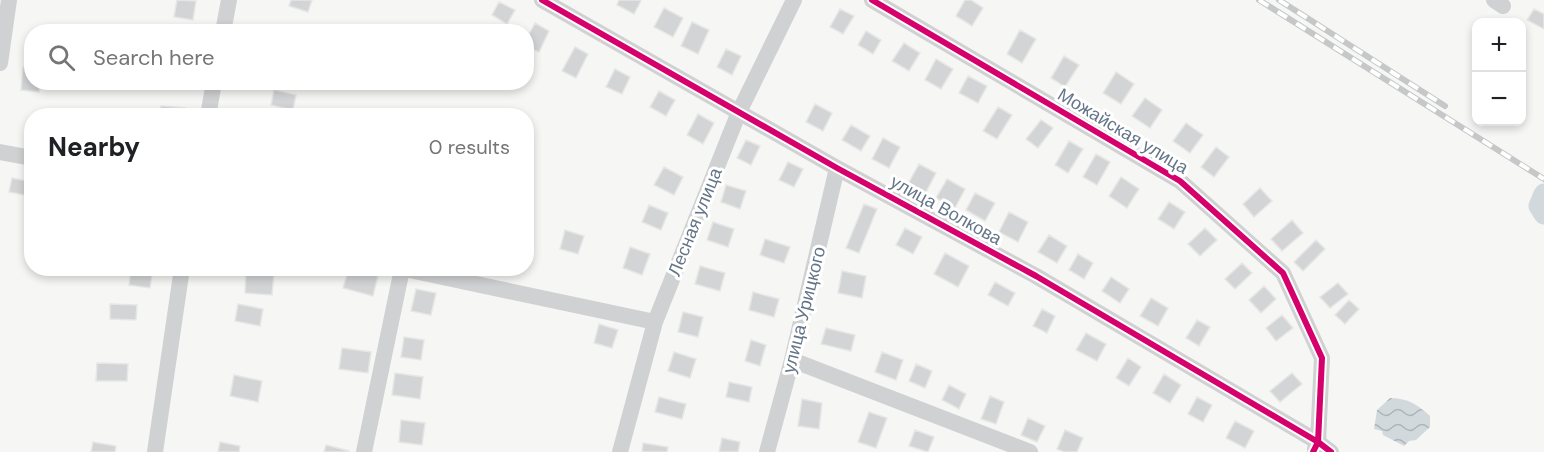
<!DOCTYPE html>
<meta charset="utf-8">
<style>
body{margin:0;font-family:"DM Sans",sans-serif;background:#f2f2f2;color:#202124}
.controls{position:absolute;right:18px;top:18px;display:grid;overflow:hidden;border-radius:12px;box-shadow:0 3px 9px #0003}
.controls button{width:54px;height:54px;display:grid;place-items:center;padding:0;border:0;border-bottom:2px solid #e0e0e0;background:#fff;color:#202124;font:30px sans-serif}
.list{margin:0;padding:0;list-style:none}
h2{display:flex;justify-content:space-between;align-items:center;height:78px;margin:0;padding:0 24px;font-size:26px}
h2 small{font-size:20px;font-weight:400;color:#757577}
.icon{flex:none;width:33px;height:33px;fill:none;stroke:currentColor;stroke-width:2;stroke-linecap:round;stroke-linejoin:round}
.map{position:relative;flex:none;width:1544px;height:452px;overflow:hidden}
.search{position:absolute;background:#fff;box-shadow:0 3px 9px #0003;left:24px;top:24px;width:510px;height:66px;display:flex;align-items:center;gap:15px;box-sizing:border-box;padding:0 21px;border-radius:24px;color:#757577;font-size:22px}
.panel{position:absolute;background:#fff;box-shadow:0 3px 9px #0003;left:24px;top:108px;width:510px;height:168px;border-radius:24px}
.map>svg:first-child{display:block}
.water{fill:url(#water-waves)}
.lines{fill:none;stroke-linecap:round;stroke-linejoin:round}
.river{stroke:#d2d9dd;stroke-width:21}
.building{fill:#d3d4d5;stroke:#e6e6e5;stroke-width:1.5}
.minor{stroke:#d0d1d2;stroke-width:16}
.rail-casing{stroke:#c6c7c8;stroke-width:6}
.rail{stroke:#fff;stroke-width:4;stroke-dasharray:11;stroke-linecap:butt}
.cycleway-casing{stroke:#fff;stroke-width:10}
.cycleway{stroke:#d6006c;stroke-width:6}
.labels{text-anchor:middle;stroke-width:6;stroke-linejoin:round;paint-order:stroke}
.street-label{font-size:18px;fill:#647587;stroke:#fff}
</style>
<div class="map">
<svg width="1544" height="452" viewBox="0 0 1544 452">
<defs>
<pattern id="water-waves" width="16" height="10" patternUnits="userSpaceOnUse" patternTransform="scale(1.5)"><rect width="16" height="10" fill="#d2d9dd"/><path d="M0 5q4-4 8 0t8 0" fill="none" stroke="#aeb5b9"/></pattern>
</defs>
<rect width="100%" height="100%" fill="#f6f6f5"/>
<path class="water" d="M1390 398C1407 398 1417 404 1430 416V427L1416 440 1409 441 1404 446 1383 435 1382 431 1374 429 1377 410Z"/>
<g class="lines">
<path class="river" d="M1544 194 1539 206 1544 214"/>
</g>
<path class="building" d="M177 0 196 1 193 20 174 17Z
M291 0H312L308 12 289 6Z
M619 0H640L641 1 634 14 617 5Z
M965 0H971L983 8 972 26 956 16Z
M499 2 515 10 507 24 492 15Z
M664 8 683 18 673 37 654 27Z
M840 9 854 16 843 34 830 27Z
M1534 9 1544 14V29L1527 20Z
M692 22 709 30 698 54 681 46Z
M535 23 549 31 539 52 526 46V40Z
M1020 30 1036 39 1022 63 1007 54Z
M866 31 881 40 873 54 858 45Z
M904 43 920 53 909 71 892 61Z
M575 47 588 54 576 78 562 71Z
M726 49 741 56 732 75 717 67Z
M1064 56 1079 65 1065 87 1051 78Z
M936 59 953 69 941 89 925 80Z
M23 67 32 68V82H40L39 92 21 90Z
M615 69 630 77 622 94 606 87Z
M1116 72 1134 84 1121 104 1103 93Z
M968 76 987 86 978 103 959 93Z
M274 90 296 95 293 110 271 105Z
M659 91 675 100 666 116 650 107Z
M1145 98 1162 110 1150 128 1132 116Z
M815 104 832 113 823 131 806 122Z
M161 106 185 108 184 116H160Z
M998 107 1012 115 997 139 983 131Z
M698 114 714 123 703 144 687 135Z
M1041 120 1053 128 1038 148 1026 139Z
M1186 123 1203 135 1190 153 1173 141Z
M851 125 870 136 861 151 842 140Z
M883 138 900 147 889 168 872 159Z
M746 140 760 146 751 165 737 158Z
M1069 141 1083 149 1068 173 1055 165Z
M1216 147 1229 157 1214 177 1201 167Z
M1096 154 1110 162 1097 185 1083 177Z
M788 162 803 169 794 187 779 180Z
M919 164 936 173 925 194 908 184Z
M664 167 683 177 674 195 654 185Z
M1121 177 1139 189 1127 208 1109 196Z
M12 178 27 181 25 195 9 192Z
M947 179 965 189 955 208 936 198Z
M726 185 746 191 740 209 721 202Z
M1260 188 1272 201 1254 217 1243 204Z
M975 193 995 203 985 221 966 210Z
M1169 202 1185 212 1174 229 1158 219Z
M864 204 877 209 859 253 846 248Z
M649 205 668 213 661 230 642 222Z
M1009 212 1028 222 1018 242 999 232Z
M1292 220 1303 233 1282 251 1271 239Z
M713 222 734 229 728 247 707 240Z
M905 228 922 237 913 254 896 245Z
M1205 228 1217 240 1200 256 1188 244Z
M565 230 584 236 578 254 560 249Z
M1049 235 1067 246 1057 263 1038 252Z
M765 239 790 247 784 263 760 255Z
M1316 240 1325 249 1303 271 1294 262Z
M630 247 650 254 642 275 623 268Z
M945 253 969 266 958 287 934 274Z
M1078 254 1093 263 1084 279 1069 270Z
M1242 263 1252 273 1235 289 1225 279Z
M700 266 725 273 720 291 695 284Z
M131 268H153L150 288 129 285Z
M349 268 378 276 373 296 343 288Z
M246 271 274 273 272 295 245 293Z
M842 271 866 276 862 298 838 293Z
M1111 277 1129 289 1120 303 1102 291Z
M995 282 1015 293 1008 306 988 295Z
M1338 283 1348 294 1330 308 1320 297Z
M1264 286 1276 299 1261 313 1249 300Z
M416 289 436 293 431 315 411 311Z
M753 292 779 299 774 317 749 310Z
M1151 298 1168 308 1158 326 1140 316Z
M1349 300 1359 309 1345 324 1335 315Z
M110 304 137 305 136 320 110 319Z
M238 304 263 309 260 326 235 321Z
M1042 309 1055 316 1047 333 1033 326Z
M683 312 703 317 698 337 678 332Z
M1282 315 1293 328 1276 341 1266 328Z
M1197 320 1210 327 1199 346 1186 338Z
M599 324 618 330 612 348 594 343Z
M826 328 855 335 851 351 821 344Z
M1086 333 1106 344 1097 361 1076 350Z
M404 337 424 340 421 360 401 357Z
M751 340 766 345 760 366 745 361Z
M342 348 371 352 368 373 339 369Z
M674 352 696 359 690 378 668 371Z
M882 352 903 360 896 380 875 372Z
M1128 358 1141 367 1129 386 1116 378Z
M97 363 128 364 127 381H96Z
M916 364 932 371 925 388 909 381Z
M395 373 423 377 420 399 392 395Z
M1292 373 1302 384 1280 402 1270 391Z
M1164 374 1181 385 1170 403 1153 393Z
M234 375 262 381 258 402 230 396Z
M729 382 752 387 749 402 726 397Z
M949 385 966 394 959 409 942 400Z
M990 396 1004 402 996 424 981 419Z
M659 397 686 404 682 419 655 412Z
M1197 397 1212 405 1203 422 1188 414Z
M802 399 822 403 819 429 798 426Z
M869 412 887 418 876 448 858 442Z
M1028 418 1045 426 1037 442 1021 435Z
M401 420 425 423 422 445 399 442Z
M1235 421 1254 431 1245 448 1226 438Z
M915 430 934 437 928 452 909 446Z
M1065 430 1083 438 1077 452H1064L1057 449Z
M722 438 740 442 738 452H719Z
M93 442 116 446 115 452H91Z
M220 442 240 446 239 452H218Z
M643 443 668 447 667 452H642Z
M326 445 349 451 348 452H324Z"/>
<g class="lines">
<path class="minor" d="M542 0 837 168 1036 276 1318 442 1331 452
M872 0 1180 181 1283 273 1322 358 1318 442 1315 449
M1494 0 1503 6
M223 32 229 0
M0 63 9 0
M208 116 214 82
M0 152 32 158
M400 268 655 322
M792 360 1030 452
M155 452 182 268
M364 452 402 269
M620 452 655 322 739 112 794 0
M767 452 792 360 837 168"/>
<g class="rail-casing">
<path id="rail" d="M1259 0 1544 179
M1279 0 1445 106"/>
</g>
<use href="#rail" class="rail"/>
<g class="cycleway-casing">
<path id="cycleway" d="M542 0 837 168 1036 276 1318 442 1331 452
M872 0 1180 181 1283 273 1322 358 1318 442 1313 452"/>
</g>
<use href="#cycleway" class="cycleway"/>
</g>
<g class="labels">
<g class="street-label">
<text transform="translate(1123 131) rotate(31)" y="6">Можайская улица</text>
<text transform="translate(946 210) rotate(29)" y="6">улица Волкова</text>
<text transform="translate(695 222) rotate(-68)" y="6">Лесная улица</text>
<text transform="translate(804 310) rotate(-76)" y="6">улица Урицкого</text>
</g>
</g>
</svg>
<div class="controls">
<button>+</button>
<button>−</button>
</div>
<div class="search"><svg class="icon" aria-label="search" viewBox="0 0 24 24"><circle cx="10" cy="10" r="6"/><path d="M15 15l6 6"/></svg>Search here</div>
<section class="panel">
<h2>Nearby<small>0 results</small></h2>
<ul class="list">
</ul>
</section>
</div>
